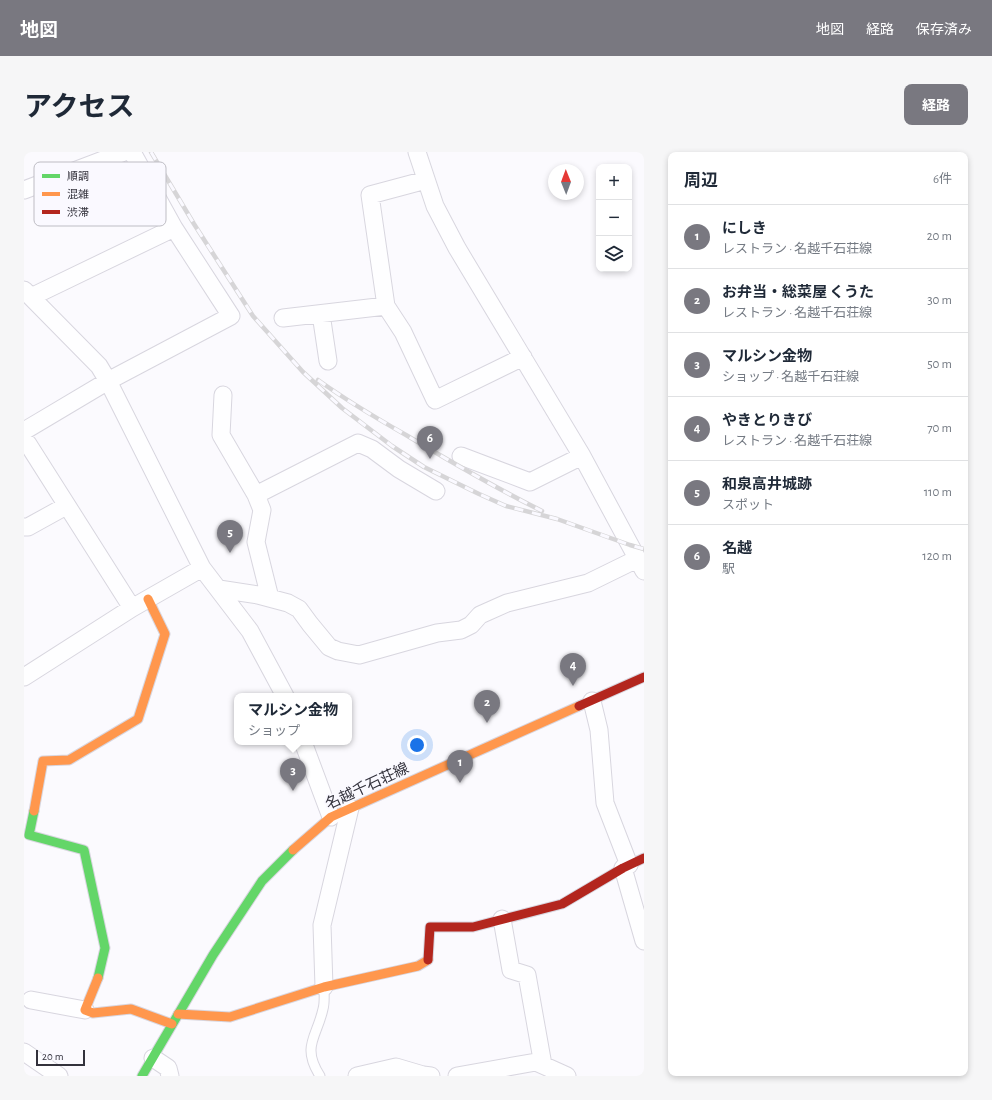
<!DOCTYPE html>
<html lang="ja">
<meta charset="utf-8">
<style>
body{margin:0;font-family:"Alegreya Sans","Noto Sans JP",sans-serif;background:#f6f6f7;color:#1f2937}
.controls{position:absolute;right:12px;top:12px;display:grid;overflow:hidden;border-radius:8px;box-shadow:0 2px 6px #0003}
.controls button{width:36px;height:36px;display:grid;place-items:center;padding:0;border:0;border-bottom:1px solid #e0e1e3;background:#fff;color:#1f2937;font:20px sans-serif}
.compass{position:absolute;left:524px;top:12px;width:36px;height:36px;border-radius:50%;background:#fff;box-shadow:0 2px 6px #0003;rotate:359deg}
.scale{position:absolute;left:12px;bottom:10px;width:49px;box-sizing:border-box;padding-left:4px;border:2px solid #33323c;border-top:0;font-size:11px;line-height:14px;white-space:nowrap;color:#33323c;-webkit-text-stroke:3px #faf9ff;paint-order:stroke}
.you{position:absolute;left:393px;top:593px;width:14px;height:14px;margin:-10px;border:3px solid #fff;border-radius:50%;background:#1a73e8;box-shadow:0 0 0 6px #1a73e833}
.badge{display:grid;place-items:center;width:26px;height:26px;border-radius:50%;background:#797880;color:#fff;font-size:13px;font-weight:700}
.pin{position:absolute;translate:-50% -33px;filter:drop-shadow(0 1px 2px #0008)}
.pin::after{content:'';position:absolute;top:21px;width:14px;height:12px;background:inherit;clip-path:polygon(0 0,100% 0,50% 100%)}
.popup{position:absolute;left:210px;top:541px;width:118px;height:52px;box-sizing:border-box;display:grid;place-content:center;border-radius:8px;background:#fff;filter:drop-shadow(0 1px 3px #0005);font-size:13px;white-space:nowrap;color:#747a83}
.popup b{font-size:15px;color:#1f2937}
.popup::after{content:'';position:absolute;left:50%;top:100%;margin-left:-8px;border:8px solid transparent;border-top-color:#fff}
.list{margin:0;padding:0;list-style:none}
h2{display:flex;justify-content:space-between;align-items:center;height:52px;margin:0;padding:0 16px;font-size:17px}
h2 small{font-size:13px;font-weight:400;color:#747a83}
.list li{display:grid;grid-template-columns:26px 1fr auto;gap:12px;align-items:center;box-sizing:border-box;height:64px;padding:0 16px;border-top:1px solid #e0e1e3}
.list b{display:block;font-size:15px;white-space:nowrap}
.list p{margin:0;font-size:13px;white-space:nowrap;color:#747a83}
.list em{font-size:13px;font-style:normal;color:#747a83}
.icon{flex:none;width:22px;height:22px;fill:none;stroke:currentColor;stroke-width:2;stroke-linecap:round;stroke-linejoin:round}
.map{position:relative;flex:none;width:620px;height:924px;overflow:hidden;border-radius:8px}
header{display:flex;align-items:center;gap:24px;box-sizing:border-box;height:56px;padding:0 20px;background:#797880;color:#fff}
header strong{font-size:19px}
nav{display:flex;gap:22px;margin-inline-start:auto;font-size:14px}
.intro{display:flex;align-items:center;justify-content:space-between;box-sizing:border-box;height:96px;padding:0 24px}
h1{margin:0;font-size:28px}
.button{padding:10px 18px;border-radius:8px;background:#797880;color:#fff;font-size:14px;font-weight:700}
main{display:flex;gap:24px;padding:0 24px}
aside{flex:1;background:#fff;border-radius:8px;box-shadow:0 2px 6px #0003}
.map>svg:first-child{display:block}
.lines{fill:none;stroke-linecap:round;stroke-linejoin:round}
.lane-casing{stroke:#d8d6df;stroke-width:11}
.street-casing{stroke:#d8d6df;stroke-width:19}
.fast-casing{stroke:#d8d6df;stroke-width:11}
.slow-casing{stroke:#d8d6df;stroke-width:11}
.jam-casing{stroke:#d8d6df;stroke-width:11}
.lane{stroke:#fefeff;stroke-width:9}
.street{stroke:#fefeff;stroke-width:17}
.fast{stroke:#63d668;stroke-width:9}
.slow{stroke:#ff974d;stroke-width:9}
.jam{stroke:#b3261e;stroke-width:9}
.rail-casing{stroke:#d6d5d7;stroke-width:4.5}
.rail{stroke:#faf9ff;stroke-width:3;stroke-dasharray:9;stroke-linecap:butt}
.labels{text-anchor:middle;stroke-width:3.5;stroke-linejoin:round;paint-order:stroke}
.street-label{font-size:15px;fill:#33323c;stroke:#faf9ff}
.key{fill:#faf9ff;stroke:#bebdc4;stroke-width:1}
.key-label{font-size:11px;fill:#33323c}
</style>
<header>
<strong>地図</strong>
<nav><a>地図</a><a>経路</a><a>保存済み</a></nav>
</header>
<div class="intro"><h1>アクセス</h1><a class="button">経路</a></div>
<main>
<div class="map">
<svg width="620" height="924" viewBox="0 0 620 924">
<rect width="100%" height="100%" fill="#fbfafe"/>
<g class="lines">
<g class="lane-casing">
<path id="lane" d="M296 924C277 894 293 885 299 857 301 850 300 842 300 835"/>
</g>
<g class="street-casing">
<path id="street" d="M393 0 411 54 433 96 558 304 620 419
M402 28 346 43 362 154 379 180 411 248 499 205
M0 38 100 0
M0 138 75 214 84 229 178 416 226 479 261 544
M7 145 150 76
M297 162 304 209
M259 166 362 154
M199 243 197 283 232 343
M0 279 84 229 207 164 150 76 108 0
M0 288 4 292 108 456
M437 304 506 330 558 304
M0 375H4L42 354
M195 437 234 443 264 451 275 457 286 472 305 495 314 499 335 503 413 481 437 478 447 473 456 463 483 451 564 431 613 407
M246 446 232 390 238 358 232 343 334 291 348 297 375 317 412 339
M0 525 108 456 178 416
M568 549 575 578 581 651 605 713
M279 590 307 665
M599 716 620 789
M478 767 487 818 503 823 519 913
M300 835 298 773 326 656
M7 848 61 858
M0 900 35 924
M129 906 144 916 146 924
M333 924 372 915 399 923 407 924
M433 924 512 910 543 924"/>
</g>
<g class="fast-casing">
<path id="fast" d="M10 659 5 683 60 698 81 796 74 826
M118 924 189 803 238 729 269 698"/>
</g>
<g class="slow-casing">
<path id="slow" d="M10 659 19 609 45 608 114 567 141 482 124 447
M269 698 307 665 555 554
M74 826 61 858 69 861 107 857 148 872
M154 862 206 865 300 835 394 814 404 808"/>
</g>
<g class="jam-casing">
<path id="jam" d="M555 554 620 525
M404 808 406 775H449L538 752 599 716 620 706"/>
</g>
<use href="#lane" class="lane"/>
<use href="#street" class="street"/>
<use href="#fast" class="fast"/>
<use href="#slow" class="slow"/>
<use href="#jam" class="jam"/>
<g class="rail-casing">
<path id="rail" d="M127 0 170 72 229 164 279 220 318 256 368 294 400 315 455 342 482 354 533 367 606 393 620 397
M294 228C322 248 352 266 382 283 427 310 472 336 518 359"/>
</g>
<use href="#rail" class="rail"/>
</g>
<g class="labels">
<g class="street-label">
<text transform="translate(343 634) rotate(-25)" y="5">名越千石荘線</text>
</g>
</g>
<rect x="10" y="10" width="132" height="64" rx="6" class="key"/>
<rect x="18" y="22" width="18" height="4" fill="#63d668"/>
<rect x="18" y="40" width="18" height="4" fill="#ff974d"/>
<rect x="18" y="58" width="18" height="4" fill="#b3261e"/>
<g class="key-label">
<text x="43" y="28">順調</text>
<text x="43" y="46">混雑</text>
<text x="43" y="64">渋滞</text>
</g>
</svg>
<div class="controls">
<button>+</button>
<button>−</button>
<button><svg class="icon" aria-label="layers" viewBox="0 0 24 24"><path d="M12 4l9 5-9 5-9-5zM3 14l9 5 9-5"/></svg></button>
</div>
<svg class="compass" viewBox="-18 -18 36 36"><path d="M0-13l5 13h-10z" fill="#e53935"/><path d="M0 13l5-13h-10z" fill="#747a83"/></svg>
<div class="scale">20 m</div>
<div class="you"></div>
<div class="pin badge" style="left:436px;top:631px">1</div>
<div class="pin badge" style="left:463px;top:571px">2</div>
<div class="pin badge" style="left:269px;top:639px">3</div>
<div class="popup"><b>マルシン金物</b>ショップ</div>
<div class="pin badge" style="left:549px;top:534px">4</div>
<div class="pin badge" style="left:206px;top:401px">5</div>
<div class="pin badge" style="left:406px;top:307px">6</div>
</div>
<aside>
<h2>周辺<small>6件</small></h2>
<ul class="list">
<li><span class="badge">1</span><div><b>にしき</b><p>レストラン · 名越千石荘線</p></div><em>20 m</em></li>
<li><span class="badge">2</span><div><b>お弁当・総菜屋 くうた</b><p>レストラン · 名越千石荘線</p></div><em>30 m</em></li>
<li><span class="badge">3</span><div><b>マルシン金物</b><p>ショップ · 名越千石荘線</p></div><em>50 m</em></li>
<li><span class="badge">4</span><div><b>やきとりきび</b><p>レストラン · 名越千石荘線</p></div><em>70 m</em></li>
<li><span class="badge">5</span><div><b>和泉高井城跡</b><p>スポット</p></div><em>110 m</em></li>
<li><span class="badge">6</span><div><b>名越</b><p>駅</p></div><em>120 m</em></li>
</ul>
</aside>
</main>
